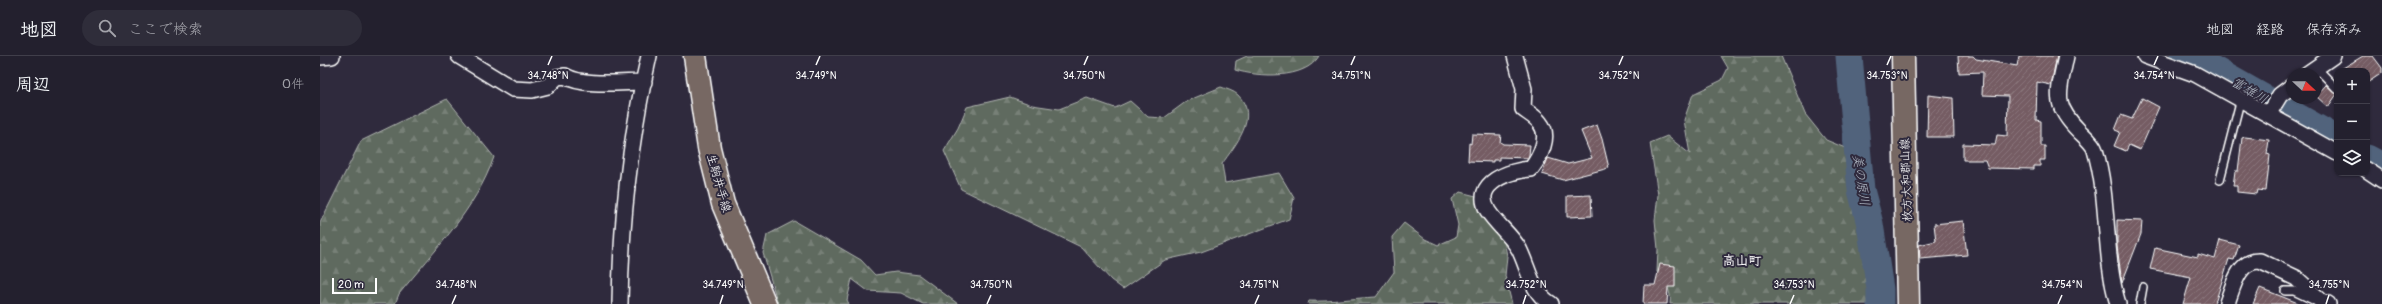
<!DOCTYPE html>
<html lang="ja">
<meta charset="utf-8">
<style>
body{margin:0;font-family:Pangolin,"Klee One",sans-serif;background:#2f2d3a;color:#f1f3f6}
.controls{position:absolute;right:12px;top:12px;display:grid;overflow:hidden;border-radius:8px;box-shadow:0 1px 3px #0004}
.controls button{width:36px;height:36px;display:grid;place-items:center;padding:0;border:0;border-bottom:1px solid #403e4a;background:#23202e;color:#f1f3f6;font:20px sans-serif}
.compass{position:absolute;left:1966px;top:12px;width:36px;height:36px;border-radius:50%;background:#23202e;box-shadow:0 1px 3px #0004;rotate:112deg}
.scale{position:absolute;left:12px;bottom:10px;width:45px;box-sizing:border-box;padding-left:4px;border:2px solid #fff;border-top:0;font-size:11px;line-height:14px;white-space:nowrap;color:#fff;-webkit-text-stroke:3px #2f2a3d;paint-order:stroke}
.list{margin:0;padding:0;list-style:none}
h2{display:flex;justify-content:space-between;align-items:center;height:52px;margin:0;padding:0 16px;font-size:17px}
h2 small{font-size:13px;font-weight:400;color:#a3a3aa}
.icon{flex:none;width:22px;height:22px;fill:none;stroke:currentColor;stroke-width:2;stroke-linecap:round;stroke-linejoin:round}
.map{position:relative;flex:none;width:2062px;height:248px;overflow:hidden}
header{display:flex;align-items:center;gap:24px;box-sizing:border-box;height:56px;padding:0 20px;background:#23202e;border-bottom:1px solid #403e4a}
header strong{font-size:19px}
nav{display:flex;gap:22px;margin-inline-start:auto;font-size:14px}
.search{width:280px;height:36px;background:#2f2d3a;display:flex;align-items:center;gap:10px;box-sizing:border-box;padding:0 14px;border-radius:22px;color:#a3a3aa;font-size:15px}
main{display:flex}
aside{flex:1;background:#23202e}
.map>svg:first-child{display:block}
.forest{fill:url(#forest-firs);stroke:#afb4af}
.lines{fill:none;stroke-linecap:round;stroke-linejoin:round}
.river{stroke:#51637c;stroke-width:27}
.building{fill:url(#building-hatch);stroke:#fff}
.lane-casing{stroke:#fff;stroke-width:10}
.street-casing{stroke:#fff;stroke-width:18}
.primary-casing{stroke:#fff;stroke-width:25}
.lane{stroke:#2f2a3d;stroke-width:7}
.street{stroke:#2f2a3d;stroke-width:15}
.primary{stroke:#776864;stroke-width:22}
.ticks{fill:none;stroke:#fff;stroke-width:1.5}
.labels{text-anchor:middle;stroke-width:4;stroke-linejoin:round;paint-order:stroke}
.street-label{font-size:12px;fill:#fff;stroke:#2f2a3d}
.water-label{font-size:13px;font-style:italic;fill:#b1b9c4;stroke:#2f2a3d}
.neighbourhood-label{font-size:13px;font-weight:bold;fill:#fff;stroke:#2f2a3d}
.ticks-label{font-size:10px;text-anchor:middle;fill:#fff;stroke:#2f2a3d;stroke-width:4;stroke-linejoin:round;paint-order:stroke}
</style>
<header>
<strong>地図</strong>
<div class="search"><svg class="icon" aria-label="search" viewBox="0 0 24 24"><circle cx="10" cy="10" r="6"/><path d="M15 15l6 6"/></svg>ここで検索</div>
<nav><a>地図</a><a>経路</a><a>保存済み</a></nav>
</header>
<main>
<aside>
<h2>周辺<small>0件</small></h2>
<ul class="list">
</ul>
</aside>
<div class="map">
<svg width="2062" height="248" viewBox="0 0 2062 248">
<defs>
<pattern id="forest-firs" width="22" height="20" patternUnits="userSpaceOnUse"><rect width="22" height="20" fill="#5f6a5f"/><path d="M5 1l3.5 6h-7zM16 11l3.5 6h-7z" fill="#778077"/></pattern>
<pattern id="building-hatch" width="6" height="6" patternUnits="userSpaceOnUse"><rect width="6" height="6" fill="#745c63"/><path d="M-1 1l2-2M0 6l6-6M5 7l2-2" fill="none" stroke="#89747a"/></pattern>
</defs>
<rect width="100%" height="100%" fill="#2f2a3d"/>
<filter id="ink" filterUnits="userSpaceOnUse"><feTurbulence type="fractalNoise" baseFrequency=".025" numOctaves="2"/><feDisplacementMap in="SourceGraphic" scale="8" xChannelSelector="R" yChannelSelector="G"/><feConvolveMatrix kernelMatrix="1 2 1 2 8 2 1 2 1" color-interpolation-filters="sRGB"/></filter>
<g filter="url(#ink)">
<path class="forest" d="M927 0H999C985 24 938 21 915 14L916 5Z
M1401 0H1461L1485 58 1506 84 1530 94C1537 146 1551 196 1557 248H1350C1352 235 1345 226 1337 216L1338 193 1335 164 1338 139 1330 87 1347 80 1370 98 1364 64 1373 38 1402 24 1408 12Z
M901 31C906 33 914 35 918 39 940 61 915 89 902 108L905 127 959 117 974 142 969 163 881 196 845 204 803 233 791 224 761 191 641 133 624 95 638 72 647 51 690 41 712 49 739 53 767 42 795 52 810 45 828 61 844 62 867 45Z
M127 43 174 101C156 153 114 195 79 238L75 248H0V167L41 85Z
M1140 136 1156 140 1184 184 1187 200 1185 220 1192 248H988L989 245C1012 246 1033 242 1056 241L1074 216 1072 181 1084 167 1105 183 1118 189 1136 181 1138 169 1132 143Z
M474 165 541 204 555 219 576 216 599 219 638 248H603L581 237 548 235 532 223 527 244 529 248H458L443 197 447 179Z"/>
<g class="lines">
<path class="river" d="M1529 0 1541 134 1550 168 1560 233V248
M1863 0 1884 8 2017 83
M2047 102 2062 110"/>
</g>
<path class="building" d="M1638 0H1653L1656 3 1697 10 1699 0H1737L1731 29 1717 26 1716 64 1721 65V90H1725V104H1720V110H1714V113L1668 112 1665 104H1643V88L1675 89 1677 79 1687 80 1688 40 1662 39 1663 16 1639 17Z
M2043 0H2053L2062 12V17L2047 27V15H2018Z
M2006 29 2017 38 2008 51 1996 40Z
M1608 39 1633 42 1634 81H1607Z
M1822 42 1839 51 1820 94 1809 89 1806 95 1794 90 1800 76 1795 74 1801 59 1812 63Z
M1277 69 1282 83 1289 112 1243 124 1222 118 1228 102 1248 108 1272 102 1261 75Z
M1152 78 1181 79 1180 86 1183 88 1210 89 1209 99 1208 102 1179 101V104H1173V106L1148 105 1149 87 1151 88Z
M1925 81 1949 84 1947 98 1950 99 1946 135 1937 134 1936 138 1917 136V130H1913L1915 115H1918L1922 82Z
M1271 139 1272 160 1247 161V140Z
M1797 164 1822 165 1821 178 1802 227 1797 190Z
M1643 165 1647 199 1600 203 1599 189 1616 185 1614 168Z
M1900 184 1919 189 1914 204 1909 203 1896 244 1893 248H1863L1871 221 1830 213 1835 192 1878 201V198L1895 203Z
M1340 208 1355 210V231H1348L1347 248H1323L1324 229H1335Z
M1940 232 1978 247V248H1933Z"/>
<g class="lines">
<g class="lane-casing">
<path id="lane" d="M1996 11 2017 33
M1900 124 1921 42
M1965 235H1974L1995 245
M1820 248 1823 231"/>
</g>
<g class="street-casing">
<path id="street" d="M139 0 193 33 212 34 228 30 237 21 245 20C263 31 303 26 324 26
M1195 0 1204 33 1203 53C1208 57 1216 61 1220 67 1231 80 1220 101 1211 113 1191 114 1151 127 1168 155 1177 169 1191 179 1199 193 1209 213 1211 236 1231 248
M1746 0C1739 36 1731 47 1759 75 1764 80 1773 87 1775 94 1790 144 1783 198 1798 248
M1825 0 1875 18 2017 97
M0 1 12 0
M1987 18 2013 0
M1949 57 1960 39 1972 30
M2047 114 2062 124
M1907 247C1913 231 1918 204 1940 205L1976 222 2001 245 2008 248
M300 248C301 164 310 82 329 0"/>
</g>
<g class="primary-casing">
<path id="primary" d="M375 0 389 92 403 148 445 248
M1583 0 1588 248"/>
</g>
<use href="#lane" class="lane"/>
<use href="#street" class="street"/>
<use href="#primary" class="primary"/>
</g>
</g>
<path class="ticks" d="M228 9 232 0M496 9 500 0M764 9 768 0M1031 9 1035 0M1299 9 1303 0M1567 9 1571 0M1834 9 1838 0M132 248 136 239M400 248 403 239M667 248 671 239M935 248 939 239M1203 248 1206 239M1470 248 1474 239M1738 248 1742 239M2006 248 2009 239"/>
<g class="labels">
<g class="street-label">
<text transform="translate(1586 124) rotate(-92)" y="4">枚方大和郡山線</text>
<text transform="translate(399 127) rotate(74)" y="4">生駒井手線</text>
</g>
<g class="water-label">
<text transform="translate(1930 34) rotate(30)" y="5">富雄川</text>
<text transform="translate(1542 124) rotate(81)" y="5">美の原川</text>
</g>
<g class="neighbourhood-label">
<text x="1422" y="209">高山町</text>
</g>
</g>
<g class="ticks-label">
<text x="228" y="23">34.748°N</text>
<text x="496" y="23">34.749°N</text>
<text x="764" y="23">34.750°N</text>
<text x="1031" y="23">34.751°N</text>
<text x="1299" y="23">34.752°N</text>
<text x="1567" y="23">34.753°N</text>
<text x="1834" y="23">34.754°N</text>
<text x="939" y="232">34.751°N</text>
<text x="1206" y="232">34.752°N</text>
<text x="1474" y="232">34.753°N</text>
<text x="1742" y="232">34.754°N</text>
<text x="136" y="232">34.748°N</text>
<text x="403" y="232">34.749°N</text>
<text x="671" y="232">34.750°N</text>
<text x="2009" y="232">34.755°N</text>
</g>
</svg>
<div class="controls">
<button>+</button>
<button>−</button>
<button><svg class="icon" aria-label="layers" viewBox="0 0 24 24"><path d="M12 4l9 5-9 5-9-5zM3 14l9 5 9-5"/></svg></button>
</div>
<svg class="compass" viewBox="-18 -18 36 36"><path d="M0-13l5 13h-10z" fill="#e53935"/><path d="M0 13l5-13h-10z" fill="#a3a3aa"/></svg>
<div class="scale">20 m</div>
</div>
</main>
